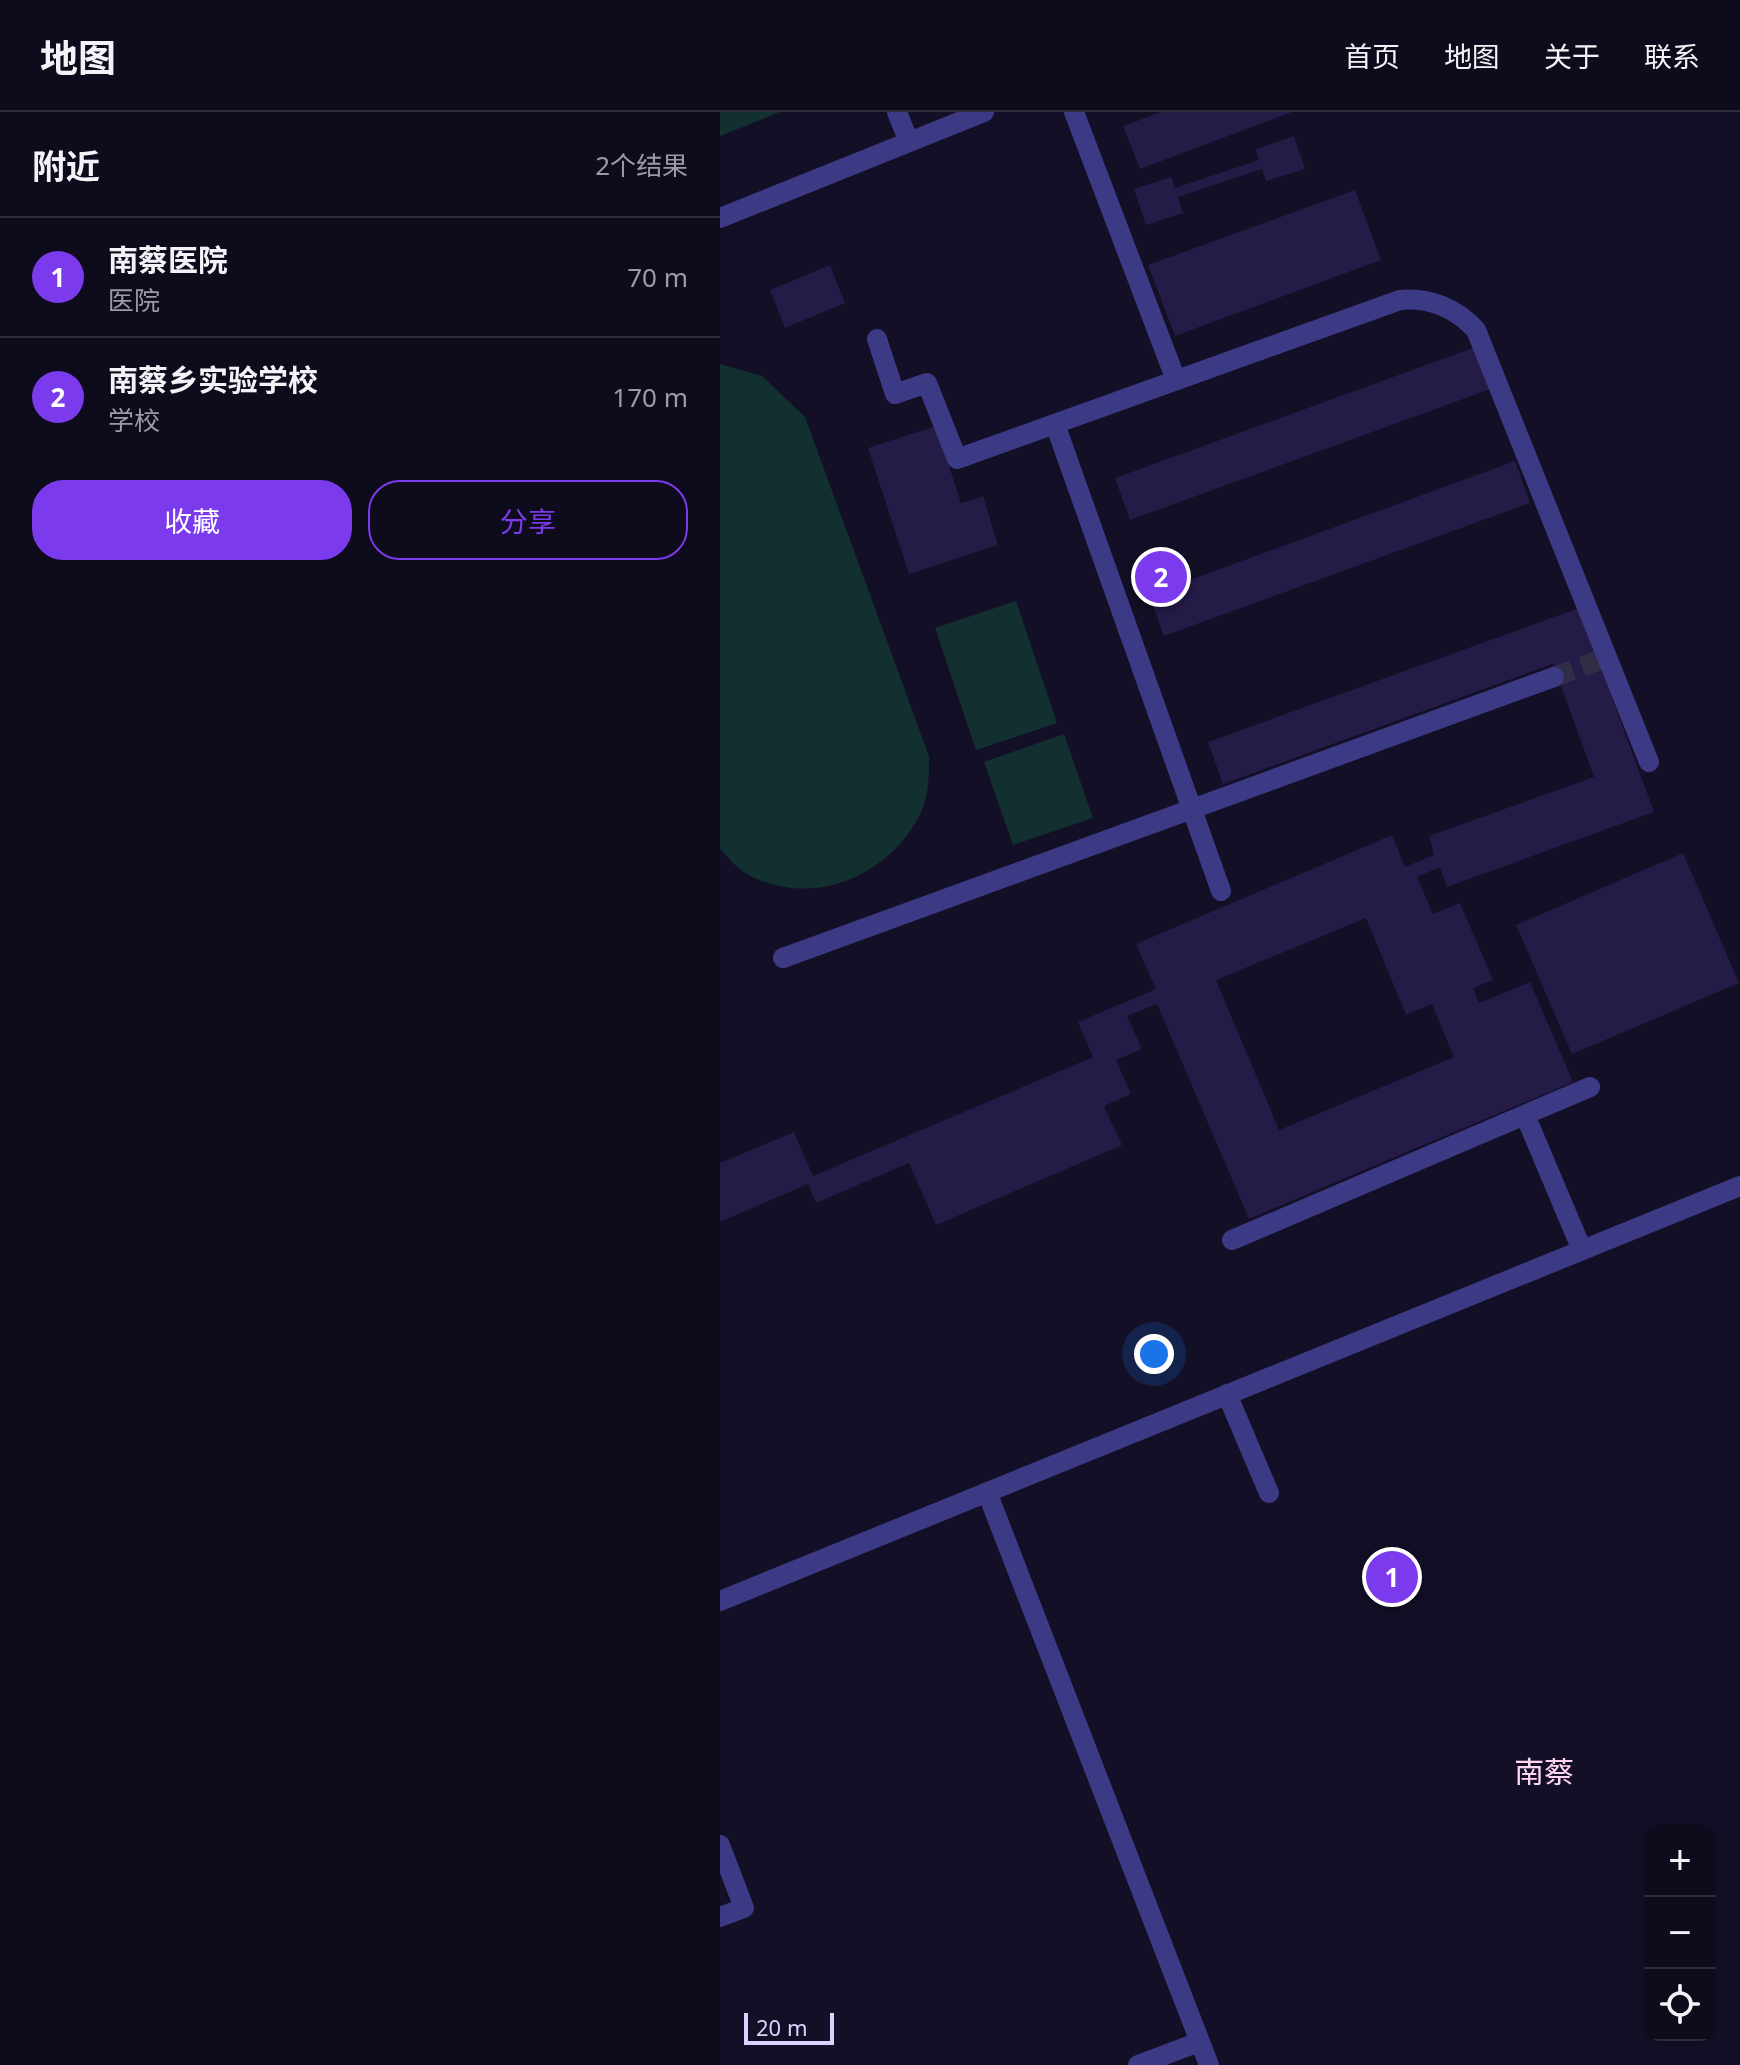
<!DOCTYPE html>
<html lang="zh">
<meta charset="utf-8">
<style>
body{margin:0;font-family:"Noto Sans","Noto Sans SC",sans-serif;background:#171425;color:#f1f3f6}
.controls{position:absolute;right:24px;bottom:24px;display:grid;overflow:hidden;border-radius:16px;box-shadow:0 2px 6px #0004}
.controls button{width:72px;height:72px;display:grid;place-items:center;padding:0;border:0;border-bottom:2px solid #2e2b3b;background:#0e0b1c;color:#f1f3f6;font:40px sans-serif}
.scale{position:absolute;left:24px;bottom:20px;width:90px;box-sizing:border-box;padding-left:8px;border:4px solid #d9d4ff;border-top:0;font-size:22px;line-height:28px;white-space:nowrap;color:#d9d4ff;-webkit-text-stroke:6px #130f26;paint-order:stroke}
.you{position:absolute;left:434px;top:1242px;width:28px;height:28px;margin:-20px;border:6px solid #fff;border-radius:50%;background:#1a73e8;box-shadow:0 0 0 12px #1a73e833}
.badge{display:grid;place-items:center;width:52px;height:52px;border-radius:50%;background:#7c3aed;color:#fff;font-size:26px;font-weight:700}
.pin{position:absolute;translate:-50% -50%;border:4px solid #fff;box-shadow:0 2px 8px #0006}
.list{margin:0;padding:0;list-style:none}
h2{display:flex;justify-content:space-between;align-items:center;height:104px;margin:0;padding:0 32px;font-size:34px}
h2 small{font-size:26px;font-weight:400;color:#9b9ba3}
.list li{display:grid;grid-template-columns:52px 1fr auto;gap:24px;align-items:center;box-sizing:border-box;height:120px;padding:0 32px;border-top:2px solid #2e2b3b}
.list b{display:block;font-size:30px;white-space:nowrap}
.list p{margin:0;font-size:26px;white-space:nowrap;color:#9b9ba3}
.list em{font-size:26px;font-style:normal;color:#9b9ba3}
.actions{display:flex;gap:16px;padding:24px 32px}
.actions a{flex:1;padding:18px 0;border:2px solid #7c3aed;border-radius:32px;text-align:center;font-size:28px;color:#7c3aed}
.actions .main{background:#7c3aed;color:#fff}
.icon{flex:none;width:44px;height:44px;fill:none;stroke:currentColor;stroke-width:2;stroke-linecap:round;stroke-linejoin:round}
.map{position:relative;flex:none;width:1020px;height:1953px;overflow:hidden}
header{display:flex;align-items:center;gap:48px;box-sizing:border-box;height:112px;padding:0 40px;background:#0e0b1c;border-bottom:2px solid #2e2b3b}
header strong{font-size:38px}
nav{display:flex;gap:44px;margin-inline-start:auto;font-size:28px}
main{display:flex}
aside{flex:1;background:#0e0b1c}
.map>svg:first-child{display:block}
.green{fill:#12302f}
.building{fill:#241b47;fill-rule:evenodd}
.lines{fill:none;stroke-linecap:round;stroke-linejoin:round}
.minor-tunnel{stroke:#312d47;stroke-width:20;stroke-dasharray:20 10;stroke-linecap:butt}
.minor{stroke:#3d3a85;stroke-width:20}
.labels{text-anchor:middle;stroke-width:6;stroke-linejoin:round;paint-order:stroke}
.quarter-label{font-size:30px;fill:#ffd6f0;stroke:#130f26}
</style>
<header>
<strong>地图</strong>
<nav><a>首页</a><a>地图</a><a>关于</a><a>联系</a></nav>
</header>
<main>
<aside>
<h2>附近<small>2个结果</small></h2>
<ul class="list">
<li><span class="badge">1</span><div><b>南蔡医院</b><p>医院</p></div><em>70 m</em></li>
<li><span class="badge">2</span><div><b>南蔡乡实验学校</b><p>学校</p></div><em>170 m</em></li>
</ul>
<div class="actions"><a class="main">收藏</a><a>分享</a></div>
</aside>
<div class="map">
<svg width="1020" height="1953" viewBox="0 0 1020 1953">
<rect width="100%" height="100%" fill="#130f26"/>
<path class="green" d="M0 0H60L0 24Z
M0 252 42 264 85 305 209 644C209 661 209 683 202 698 172 764 92 798 27 762 17 757 8 745 0 737Z
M296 489 337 611 256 638 215 516Z
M344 622 373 706 293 733 264 650Z"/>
<path class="building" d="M441 0H572L420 57 403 14Z
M574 24 585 57 546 69 542 57 458 85 463 101 426 113 414 77 451 65 455 76 539 48 536 37Z
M635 78 661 148 455 224 428 153Z
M110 153 125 191 65 216 50 178Z
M761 233 776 275 410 408 395 366Z
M216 314 241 391 263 384 278 433 189 462 148 336Z
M795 349 810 391 444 524 429 483Z
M859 496 934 700 727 775 720 755 697 765 713 802 740 791 773 868 753 876 759 891 810 870 853 970 529 1107 437 892 407 904 422 937 396 948 411 982 384 994 402 1033 216 1113 189 1051 96 1091 88 1072 0 1110V1051L74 1020 93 1064 373 945 358 910 436 877 416 832 672 723 685 755 714 743 709 724 874 665 833 552 503 672 488 630ZM646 806 686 903 712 892 734 945 559 1018 496 868Z
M963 741 1019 871 852 942 796 813Z"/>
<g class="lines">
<path class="minor-tunnel" d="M834 565 880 548"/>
<path class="minor" d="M177 0 189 30
M354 0 456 268
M0 106 264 0
M157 227 175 282 207 271 237 347 680 188C709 185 736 196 756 218L929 650
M335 312 501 779
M63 846 834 565
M805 1003 862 1138
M512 1128 870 975
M507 1282 549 1381
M267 1380 489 1953
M0 1489 1020 1074
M0 1733 24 1796 0 1805
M418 1953 479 1930"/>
</g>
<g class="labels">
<g class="quarter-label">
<text x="824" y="1671">南蔡</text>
</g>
</g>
</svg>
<div class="controls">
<button>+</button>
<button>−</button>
<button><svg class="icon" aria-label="locate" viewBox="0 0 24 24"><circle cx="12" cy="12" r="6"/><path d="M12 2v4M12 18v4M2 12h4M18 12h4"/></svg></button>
</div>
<div class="scale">20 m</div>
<div class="you"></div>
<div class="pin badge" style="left:672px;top:1465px">1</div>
<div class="pin badge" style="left:441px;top:465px">2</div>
</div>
</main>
